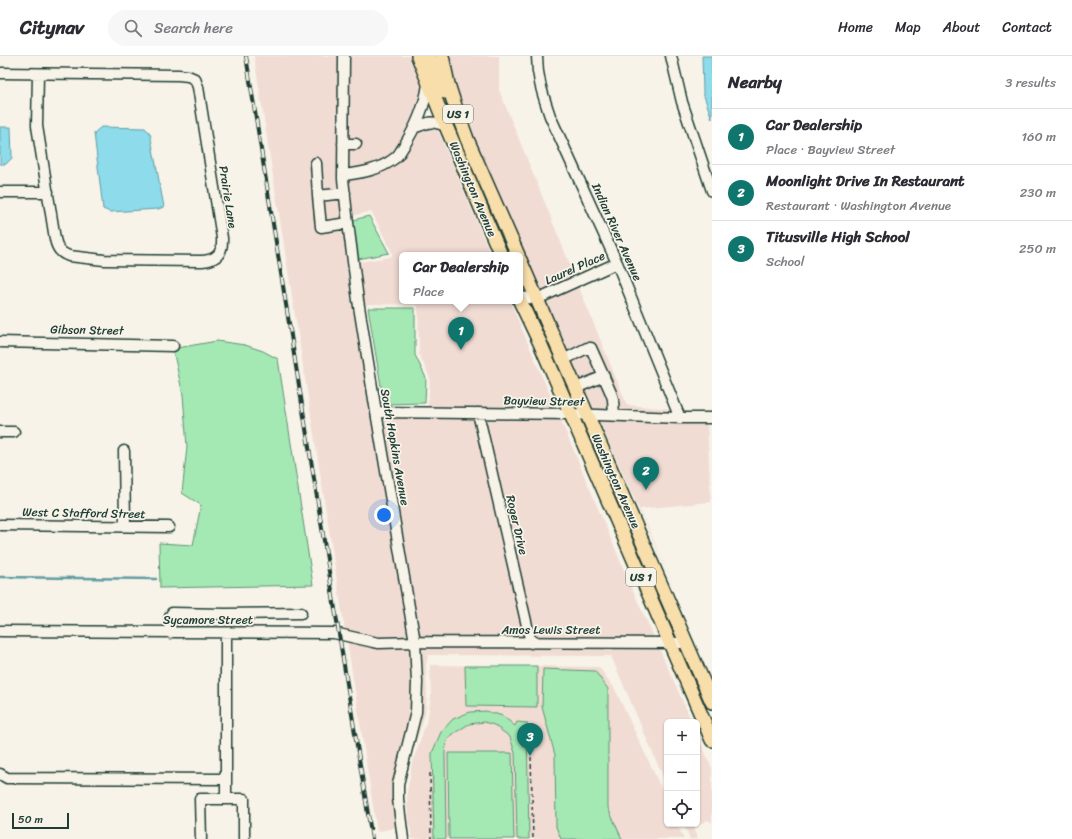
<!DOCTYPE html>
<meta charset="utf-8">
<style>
body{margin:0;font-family:Sriracha,sans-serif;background:#f7f7f7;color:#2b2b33}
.controls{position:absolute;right:12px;bottom:12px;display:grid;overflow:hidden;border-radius:6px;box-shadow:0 1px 3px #0004}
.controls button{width:36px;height:36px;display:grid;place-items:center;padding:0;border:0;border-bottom:1px solid #e1e1e2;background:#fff;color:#2b2b33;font:20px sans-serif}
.scale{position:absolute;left:12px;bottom:10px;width:57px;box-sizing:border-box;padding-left:4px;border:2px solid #1f3d34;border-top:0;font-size:11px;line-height:14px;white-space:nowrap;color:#1f3d34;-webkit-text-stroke:3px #f7f3e8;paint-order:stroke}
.you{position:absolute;left:384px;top:459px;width:14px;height:14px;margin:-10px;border:3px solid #fff;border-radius:50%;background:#1a73e8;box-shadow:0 0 0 6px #1a73e833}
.badge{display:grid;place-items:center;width:26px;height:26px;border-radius:50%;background:#0f766e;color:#fff;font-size:13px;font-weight:700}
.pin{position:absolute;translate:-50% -33px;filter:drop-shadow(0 1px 2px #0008)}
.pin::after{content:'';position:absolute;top:21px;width:14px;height:12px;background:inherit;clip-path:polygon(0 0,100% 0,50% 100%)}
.popup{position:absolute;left:399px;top:196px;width:124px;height:52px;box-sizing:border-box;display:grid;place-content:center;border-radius:6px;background:#fff;filter:drop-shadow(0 1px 3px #0005);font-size:13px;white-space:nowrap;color:#7c7c81}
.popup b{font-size:15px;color:#2b2b33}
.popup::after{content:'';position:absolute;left:50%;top:100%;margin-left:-8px;border:8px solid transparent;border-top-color:#fff}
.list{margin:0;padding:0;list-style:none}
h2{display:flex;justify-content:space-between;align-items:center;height:52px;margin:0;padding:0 16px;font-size:17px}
h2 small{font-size:13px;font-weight:400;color:#7c7c81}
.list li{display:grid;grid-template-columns:26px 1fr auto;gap:12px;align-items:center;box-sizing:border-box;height:56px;padding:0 16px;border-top:1px solid #e1e1e2}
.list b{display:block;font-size:15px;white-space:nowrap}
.list p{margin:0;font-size:13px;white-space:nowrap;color:#7c7c81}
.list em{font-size:13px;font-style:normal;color:#7c7c81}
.icon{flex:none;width:22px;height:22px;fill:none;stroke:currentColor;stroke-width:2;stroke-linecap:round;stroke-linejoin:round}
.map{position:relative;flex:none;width:712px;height:783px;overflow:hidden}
header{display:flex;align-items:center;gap:24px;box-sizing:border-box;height:56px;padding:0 20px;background:#fff;border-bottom:1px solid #e1e1e2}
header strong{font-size:19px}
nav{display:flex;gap:22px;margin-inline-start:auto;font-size:14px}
.search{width:280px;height:36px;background:#f7f7f7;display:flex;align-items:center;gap:10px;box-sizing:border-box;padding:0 14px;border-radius:22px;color:#7c7c81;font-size:15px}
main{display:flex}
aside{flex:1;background:#fff}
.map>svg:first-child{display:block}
.built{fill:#f1dcd4;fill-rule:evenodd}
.green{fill:#a4e8b3;stroke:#629274}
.water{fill:#8ddbeb;stroke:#619ca2}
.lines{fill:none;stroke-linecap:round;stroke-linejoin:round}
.stream{stroke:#619ca2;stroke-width:2.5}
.minor-casing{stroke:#1f3d34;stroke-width:13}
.major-casing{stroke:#1f3d34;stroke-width:16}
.path{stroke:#1f3d34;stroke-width:1.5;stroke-dasharray:4 3;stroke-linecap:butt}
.minor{stroke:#f7f3e8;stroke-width:10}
.major{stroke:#f8deab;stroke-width:13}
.rail-casing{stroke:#1f3d34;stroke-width:4}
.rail{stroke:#f7f3e8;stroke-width:2.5;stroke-dasharray:8;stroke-linecap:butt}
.labels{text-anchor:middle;stroke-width:3.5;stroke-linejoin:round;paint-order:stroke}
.shield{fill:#f7f3e8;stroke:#60746a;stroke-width:1}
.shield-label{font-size:11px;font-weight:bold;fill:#1f3d34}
.street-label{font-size:12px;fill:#1f3d34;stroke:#f7f3e8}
</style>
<header>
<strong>Citynav</strong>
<div class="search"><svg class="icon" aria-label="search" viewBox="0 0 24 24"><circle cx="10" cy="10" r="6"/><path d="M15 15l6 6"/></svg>Search here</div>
<nav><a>Home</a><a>Map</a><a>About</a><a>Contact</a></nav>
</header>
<main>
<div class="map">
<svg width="712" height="783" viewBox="0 0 712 783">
<rect width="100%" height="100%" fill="#f7f3e8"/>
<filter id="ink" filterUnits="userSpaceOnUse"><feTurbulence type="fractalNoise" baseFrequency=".025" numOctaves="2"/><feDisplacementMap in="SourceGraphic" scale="8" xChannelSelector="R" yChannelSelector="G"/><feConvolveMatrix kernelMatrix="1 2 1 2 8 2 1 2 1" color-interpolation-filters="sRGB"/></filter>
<g filter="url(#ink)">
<path class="built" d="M254 0H340L339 85 410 582 378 583 345 575Z
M348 0H412L424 33 422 40 411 68 409 69 410 71 417 75 431 70 437 72 491 199H402V245H510L556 353 379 351 356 206H359L390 201 392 199V196L372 157 369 156 351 160 347 123ZM368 248 416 249 418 250 419 298 430 322 428 348 427 350 384 351 382 350 364 252 365 250Z
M446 0H499V34L575 221 541 236 467 71Z
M578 229 627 349 672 353 674 357 594 354 545 244Z
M380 360 475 361 526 583 419 582Z
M483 362H560L632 533 655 583H534Z
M598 363 678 366 679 368 681 366 707 367 711 446 640 453 676 535Z
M347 584 411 591 414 626 412 655 397 771 377 776Z
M419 591H528L529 592 532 591 659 592 692 666H667V730L611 600 428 599 426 609 427 639 425 659 414 692 408 706 404 735V749L402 743V729Z
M430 609 599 611 615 633 667 745V768H677L684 783H412L407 751V736L412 707 417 694 428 660 431 640Z
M697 677 712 713V767L710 765 708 764 696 770 694 774 698 783H690L684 768H697Z"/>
<path class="green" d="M369 160 389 197 358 203 353 164Z
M368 252H415V299L426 322 425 347 384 348Z
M217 285 245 289 263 295 278 303 313 529 160 532 159 487 193 489 201 449 182 437 187 391 183 339 173 294H177V292Z
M465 610H537V651L466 650Z
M543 613 595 615 608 633V752L622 783H561L556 771 555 699 542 651Z
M486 655 503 660 515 670 517 666 527 667 529 783H517L515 697 510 681 494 669 484 666 469 668 453 678 447 685 445 696 446 783H434L432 697 441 676 453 663 470 656Z
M448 697H512L514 783H449Z"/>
<path class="water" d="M702 0H712V63L703 37Z
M0 71H11L12 102 6 108H0Z
M101 71 145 72 150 77 164 151 158 153 110 156 103 153 94 77Z"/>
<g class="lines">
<path class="stream" d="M0 521 156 523"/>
<g class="minor-casing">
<path id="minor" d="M344 0 343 123 347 159 358 244 376 356 415 586 417 626 416 656 398 728V743L403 783
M537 0C537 23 543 39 550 60L617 207 680 362
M671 0 682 46 712 135
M0 17 179 19 188 20 195 23 198 31 222 182C223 197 217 204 202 205L104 204 69 200C60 197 57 192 55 183L37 70 38 18
M414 72C429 66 431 64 446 70
M343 88H356
M316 107 318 140
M343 119C361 117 380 114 395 102 398 100 400 96 402 93 415 73 425 51 428 28
M0 136H48
M345 137 318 140 321 171 348 167
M520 241 537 243 617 207
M0 286 173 290
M563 304 587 292H591L611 337 613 343 614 359
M576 332 604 320
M376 356 570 358 680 362H712
M478 357 531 587
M0 376H14
M124 395 125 470
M0 469 169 471
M0 575 334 577 378 587 415 586 687 587
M170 577V561L172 557 226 558 301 557
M0 718 7 722 226 723V577
M226 743V723
M201 783 200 743H244V783"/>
</g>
<g class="major-casing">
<path id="major" d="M418 0 446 70 501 199
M428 0 442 30 445 36
M442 0 448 28 456 53 467 83 518 199
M520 204 712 646
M520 245 540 287 712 684"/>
</g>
<path class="path" d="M531 701 533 783
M430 717 431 783"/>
<use href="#minor" class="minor"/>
<use href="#major" class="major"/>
<g class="rail-casing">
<path id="rail" d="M246 0 372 783"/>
</g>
<use href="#rail" class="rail"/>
</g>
</g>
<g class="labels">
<g class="shield">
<rect x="443" y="49" width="30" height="18" rx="3"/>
<rect x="626" y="512" width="30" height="18" rx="3"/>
</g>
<g class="shield-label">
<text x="458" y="62">US 1</text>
<text x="641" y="525">US 1</text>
</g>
<g class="street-label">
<text transform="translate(473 133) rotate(67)" y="4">Washington Avenue</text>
<text transform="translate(228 141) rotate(81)" y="4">Prairie Lane</text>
<text transform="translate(617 176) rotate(66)" y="4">Indian River Avenue</text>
<text transform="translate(575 212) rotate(-24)" y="4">Laurel Place</text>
<text transform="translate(87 274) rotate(1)" y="4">Gibson Street</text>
<text transform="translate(544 345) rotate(1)" y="4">Bayview Street</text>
<text transform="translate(395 391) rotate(80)" y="4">South Hopkins Avenue</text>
<text transform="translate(616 425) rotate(66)" y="4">Washington Avenue</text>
<text transform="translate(84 457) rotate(1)" y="4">West C Stafford Street</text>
<text transform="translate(517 469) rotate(77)" y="4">Roger Drive</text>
<text x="208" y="568">Sycamore Street</text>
<text x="551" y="578">Amos Lewis Street</text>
</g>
</g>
</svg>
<div class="controls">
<button>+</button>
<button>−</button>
<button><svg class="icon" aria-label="locate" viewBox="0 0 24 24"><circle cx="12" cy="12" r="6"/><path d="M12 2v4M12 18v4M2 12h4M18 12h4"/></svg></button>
</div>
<div class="scale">50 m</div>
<div class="you"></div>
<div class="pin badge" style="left:461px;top:294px">1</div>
<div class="popup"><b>Car Dealership</b>Place</div>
<div class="pin badge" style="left:646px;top:434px">2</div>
<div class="pin badge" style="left:530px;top:700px">3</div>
</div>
<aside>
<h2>Nearby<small>3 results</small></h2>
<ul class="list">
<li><span class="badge">1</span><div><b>Car Dealership</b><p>Place · Bayview Street</p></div><em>160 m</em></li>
<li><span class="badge">2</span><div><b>Moonlight Drive In Restaurant</b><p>Restaurant · Washington Avenue</p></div><em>230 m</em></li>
<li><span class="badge">3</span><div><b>Titusville High School</b><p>School</p></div><em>250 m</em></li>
</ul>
</aside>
</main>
